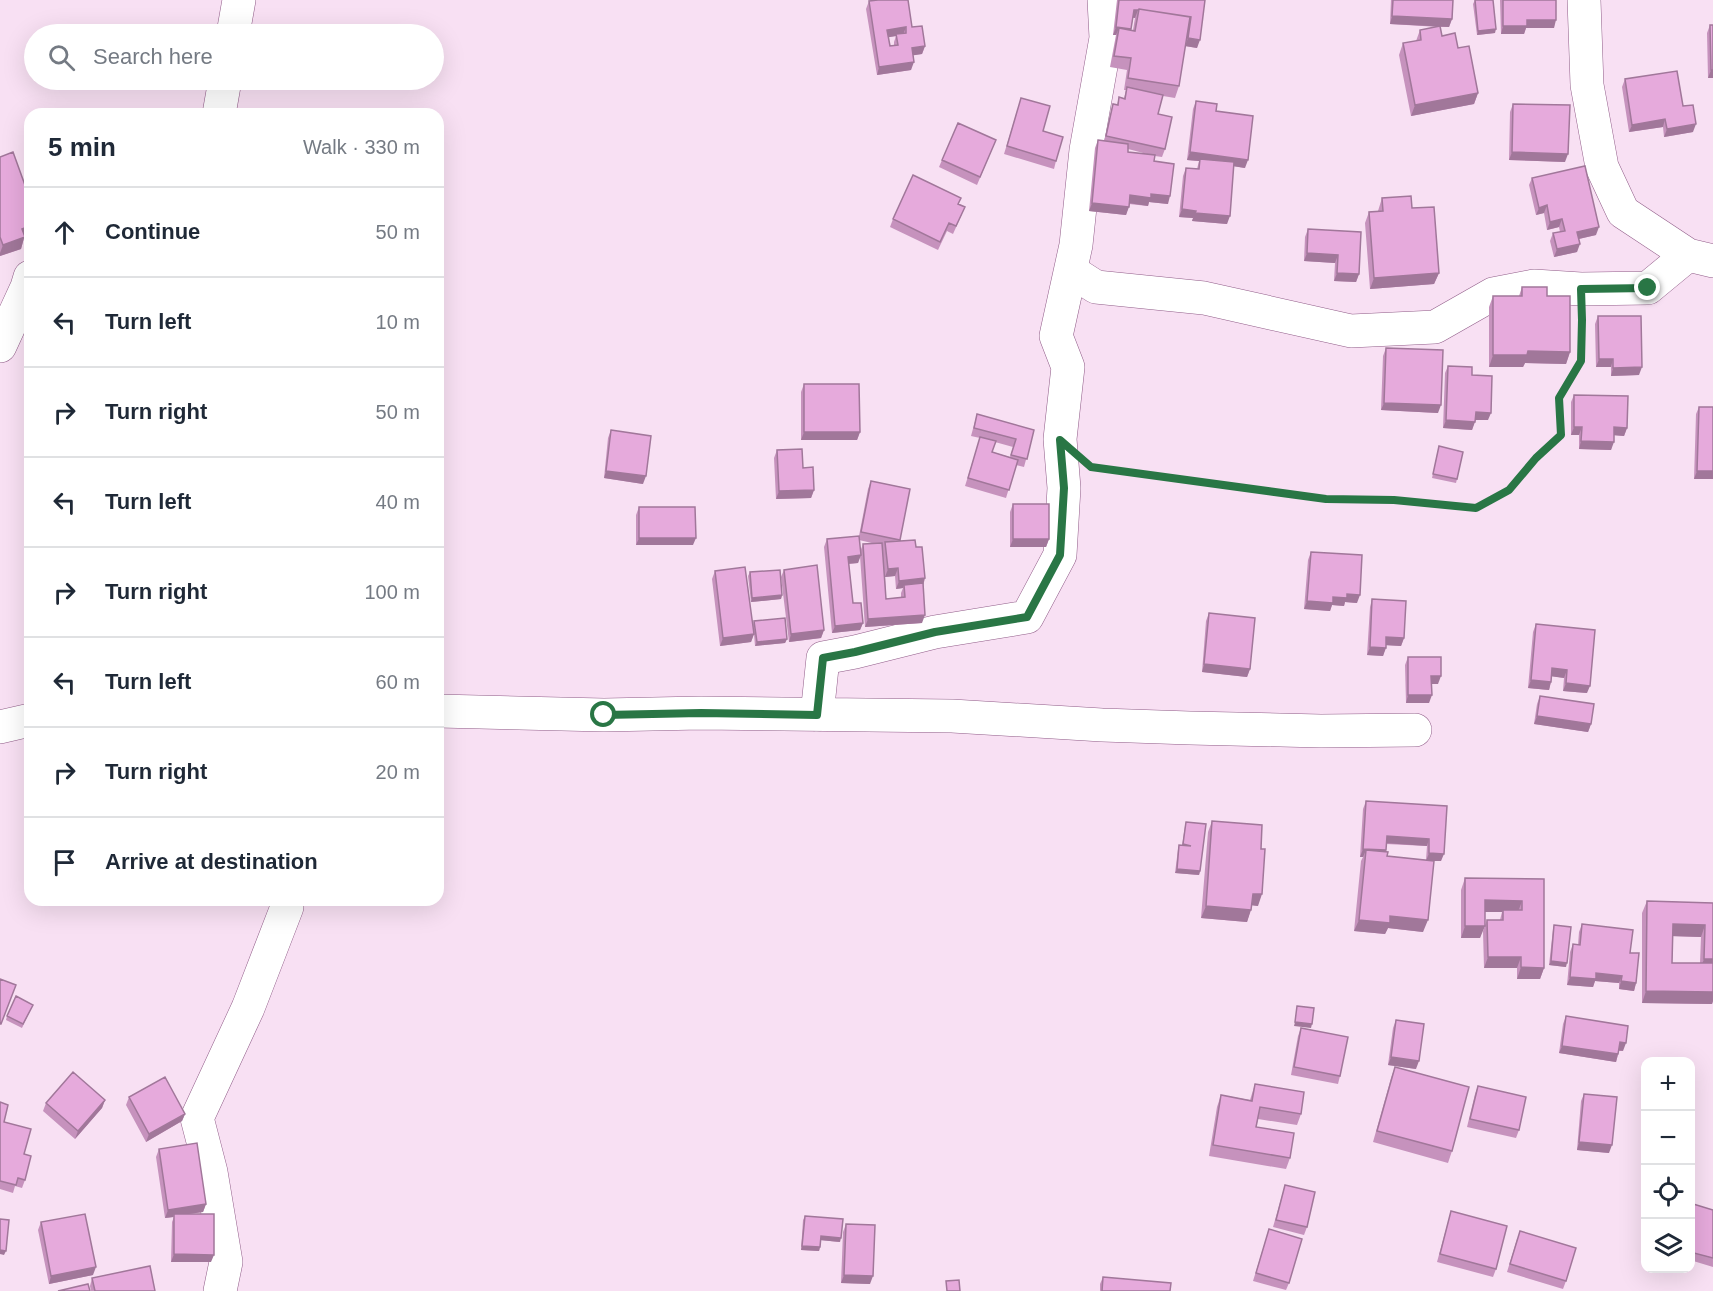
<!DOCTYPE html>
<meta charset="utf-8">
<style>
body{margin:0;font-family:Arial,sans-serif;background:#f2f2f3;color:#1f2937}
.controls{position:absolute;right:18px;bottom:18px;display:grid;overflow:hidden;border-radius:12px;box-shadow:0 6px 24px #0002}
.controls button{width:54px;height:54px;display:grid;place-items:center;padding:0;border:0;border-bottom:2px solid #e0e1e3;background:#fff;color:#1f2937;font:30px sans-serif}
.stop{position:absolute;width:18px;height:18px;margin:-14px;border:4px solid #297645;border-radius:50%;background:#fff}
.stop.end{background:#297645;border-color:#fff;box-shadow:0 2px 6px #0008}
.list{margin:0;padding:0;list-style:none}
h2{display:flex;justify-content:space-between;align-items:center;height:78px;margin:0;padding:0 24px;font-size:26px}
h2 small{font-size:20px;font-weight:400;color:#747a83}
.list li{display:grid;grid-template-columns:39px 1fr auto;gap:18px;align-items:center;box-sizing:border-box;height:90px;padding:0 24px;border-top:2px solid #e0e1e3}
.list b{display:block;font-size:22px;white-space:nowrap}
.list em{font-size:20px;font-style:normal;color:#747a83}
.icon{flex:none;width:33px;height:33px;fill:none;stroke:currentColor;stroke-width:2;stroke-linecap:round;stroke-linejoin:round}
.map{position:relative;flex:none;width:1713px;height:1291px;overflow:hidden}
.search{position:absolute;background:#fff;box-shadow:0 6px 24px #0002;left:24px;top:24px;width:420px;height:66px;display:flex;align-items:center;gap:15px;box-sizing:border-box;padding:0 21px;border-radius:33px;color:#747a83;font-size:22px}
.panel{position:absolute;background:#fff;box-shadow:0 6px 24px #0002;left:24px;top:108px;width:420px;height:798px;border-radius:18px}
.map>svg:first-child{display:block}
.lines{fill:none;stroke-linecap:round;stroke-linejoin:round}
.minor-casing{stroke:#905c88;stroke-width:34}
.path{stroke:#bba4b7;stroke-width:4;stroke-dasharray:3 4.5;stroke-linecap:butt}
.minor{stroke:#fff;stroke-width:33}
.wall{fill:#c692bd;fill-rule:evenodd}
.shaded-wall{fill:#a1779a}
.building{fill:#e6aadc;stroke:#a1779a;stroke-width:1.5;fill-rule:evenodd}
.route{stroke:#297645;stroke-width:8}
</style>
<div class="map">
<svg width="1713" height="1291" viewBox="0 0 1713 1291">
<rect width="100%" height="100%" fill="#f8e0f3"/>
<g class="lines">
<g class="minor-casing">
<path id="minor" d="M1584 0 1587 85 1602 167 1623 212 1688 255 1713 261
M233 34 239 0
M219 114 225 80
M1071 271 1096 287 1204 298 1351 331 1435 327 1493 294 1534 286 1581 289 1648 288 1688 255
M0 346 27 287 30 277
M438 711 604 715 701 713 952 716 1102 725 1190 728 1321 731 1415 730
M817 715 823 658 855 652 935 632 1027 617 1060 555 1064 488 1060 439 1068 367 1056 336 1076 245 1086 150 1106 38 1104 0
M0 727 30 720
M220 1291 226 1262 211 1172 197 1118 248 1008 287 907 286 900"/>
</g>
<path class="path" d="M1092 467 1326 499 1394 500 1476 508 1509 490 1536 458 1561 435 1559 398 1581 361 1583 319"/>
<use href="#minor" class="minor"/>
</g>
<path class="wall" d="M1117 0H1205L1197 48 1185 46 1179 86 1175 98 1163 96 1158 114 1165 149 1162 157 1155 156 1154 161 1168 204 1149 202 1148 206 1129 204 1126 215 1089 211 1095 148 1098 140 1104 141 1111 112 1113 104 1117 105 1119 97 1124 98 1126 90H1124L1127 70 1110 67 1116 35H1113ZM1133 18H1135L1133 30H1131ZM1128 149 1132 150 1147 154 1128 152Z
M1391 0H1453L1452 19 1449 27H1440L1442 36 1458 48 1478 93 1474 104 1411 116 1399 55 1403 43 1416 41 1420 30 1439 27 1390 24Z
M1475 0 1495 33 1477 35 1473 4Z
M1500 0H1556L1554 28H1526L1524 34H1501Z
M869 1 912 27 925 46 922 54 913 55 911 70 877 75 866 9ZM896 36 894 42V45L890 46 888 37Z
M1710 25 1713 78H1708L1707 33Z
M1625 79 1683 106 1693 132 1664 137 1663 127 1629 132 1622 87Z
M1021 98 1043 131 1056 161 1054 169 1004 154Z
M1196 101 1216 111 1245 168 1234 166 1227 224 1192 221 1193 218 1179 217 1183 176 1186 168 1197 169 1199 161 1187 160 1193 109Z
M1513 104 1565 162 1509 160 1510 112Z
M996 140 977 185 939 167 942 160Z
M0 157 30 199V236L24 238 21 249 0 256Z
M1532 178 1596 235 1579 239 1577 252 1554 257 1550 241 1553 233 1560 232 1559 227 1547 230 1544 213 1536 215 1529 185Z
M1382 198 1412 208 1439 273 1434 284 1370 289 1365 223 1369 212 1378 211Z
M959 204 962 214 953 234 947 231 938 250 890 227 893 219Z
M1308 229 1359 274 1356 282 1334 281 1335 263 1304 261 1305 237Z
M1522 287 1547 296 1570 352 1566 364 1525 363 1523 367H1489V307L1493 296H1519Z
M1598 316 1639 375 1611 376V367H1596L1595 324Z
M1386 348 1438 413 1381 410 1383 356Z
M1448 366 1472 375 1488 420H1475L1472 430 1443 428 1445 373Z
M804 384 860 432 857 440H801V392Z
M1574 395 1627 428 1624 436 1614 435 1611 450 1579 449V435H1571V402Z
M1699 407 1713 479H1694L1696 414Z
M977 414 1034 430 1024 467 1016 465 1006 498 965 486 980 438 971 436ZM995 442 1013 447 1010 457 992 452Z
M611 430 643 484 604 478 608 438Z
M1439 446 1457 479 1456 483 1432 478Z
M777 450 803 468 814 490 811 498 776 499 774 458Z
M871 481 910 489 899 541 923 585 922 623 865 627 860 556 858 563 849 564 853 603 863 623 860 630 832 633 824 547 827 539 859 536 868 489ZM859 540 876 544H863L860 552ZM895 576 896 589 903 588 901 593V597L886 599 885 577Z
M1013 504 1049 539 1046 547H1010V512Z
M639 507 693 545H636V515Z
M1311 552 1357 603 1345 602 1344 606 1332 605 1330 611 1304 609 1308 560Z
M784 570 824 630 821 638 789 642 781 577Z
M715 571 753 625 754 621 787 639 785 643 755 646 754 634 751 642 720 646 712 579Z
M750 572 782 595 781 599 751 602 748 576Z
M1372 599 1404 638 1401 646 1386 645 1383 656 1367 655 1370 607Z
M1209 613 1250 669 1247 677 1202 672 1206 621Z
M1536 624 1587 693 1563 691 1564 678 1552 676 1549 690 1528 688 1533 632Z
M1408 657 1438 684H1431L1429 703H1406L1405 665Z
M1540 696 1591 724 1588 732 1534 724 1537 704Z
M1366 801 1447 806 1441 861H1432L1423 932 1388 928 1385 934 1354 931 1361 861 1363 857H1360L1363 809ZM1386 844 1427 846 1426 860 1387 856 1385 851Z
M1212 821 1258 906 1252 905 1247 922 1201 918 1208 832Z
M1186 822 1200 871 1199 875 1175 873 1178 849 1179 845 1182 846 1185 826Z
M1465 878 1544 879V968L1540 979H1517V968H1484L1483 931 1487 920H1500L1502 912H1485L1480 938H1461V890Z
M1647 901 1713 903V1001L1712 1004 1642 1003V913ZM1673 936 1701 937 1700 963H1672Z
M1582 924 1630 953 1636 983 1634 991 1619 989V983L1595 981 1593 987 1567 985 1570 952 1573 944 1578 945 1579 932Z
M1554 925 1566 967 1549 965 1553 929Z
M33 1005 22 1028 6 1020 7 1016Z
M1566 1016 1623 1051H1619L1616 1062 1559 1053 1563 1024Z
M1396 1020 1416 1069 1388 1065 1393 1028Z
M1301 1028 1340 1076 1338 1084 1291 1075 1298 1036Z
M1395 1067 1452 1151 1448 1163 1373 1142 1391 1078Z
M1255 1084 1301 1114 1297 1125 1258 1119 1256 1127 1290 1158 1286 1169 1209 1156 1217 1107 1221 1095 1250 1100Z
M1478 1086 1519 1130 1516 1138 1467 1127 1475 1094Z
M1584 1094 1609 1153 1577 1150 1581 1101Z
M129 1097 185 1114 182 1121 146 1142 126 1105Z
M105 1100 102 1108 75 1139 43 1111 46 1103Z
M0 1102 4 1122 24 1154 25 1180 22 1188 15 1186 13 1193 0 1189Z
M159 1149 206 1204 203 1212 189 1214 211 1262H171L172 1222 174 1217 165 1218 156 1157Z
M1285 1185 1307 1227 1304 1235 1273 1227Z
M1690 1203 1713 1210V1267L1690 1260Z
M1451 1211 1496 1269 1493 1277 1437 1262Z
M805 1216 840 1242 821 1240 820 1247 819 1251 801 1250 803 1220Z
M41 1222 93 1275 49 1284 38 1230Z
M846 1224 870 1284 841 1283 843 1232Z
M1269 1229 1289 1283 1286 1290 1253 1281Z
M1517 1239 1566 1281 1563 1289 1507 1272Z
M1103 1277 1170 1291H1100V1284Z
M92 1278 155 1291H91L90 1286Z"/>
<path class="shaded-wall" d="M1134 10H1138L1135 18 1131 17Z
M1392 16 1452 19 1449 27 1390 24Z
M1527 20H1556L1554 28H1526L1524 34H1501L1503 26Z
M906 27 903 35 896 34V36L884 38 887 30Z
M1116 27 1119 28 1116 35H1113Z
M1496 29 1495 33 1477 35 1478 31Z
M1188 38 1200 40 1197 48 1185 46Z
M925 46 922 54 909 56 912 48Z
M914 62 911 70 877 75 879 67Z
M1711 70H1713V78H1708Z
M1478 93 1474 104 1411 116 1415 105Z
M1665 119 1663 127 1629 132 1632 125Z
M1696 124 1693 132 1664 137 1667 129Z
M1190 152 1248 160 1245 168 1199 161 1200 159 1199 161 1187 160Z
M1512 152 1568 154 1565 162 1509 160Z
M1151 194 1170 196 1168 204 1149 202 1148 206 1128 203 1130 195Z
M1092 203 1129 207 1126 215 1089 211Z
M1547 205 1544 213 1536 215 1539 208Z
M1182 209 1196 211 1193 218 1179 217Z
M1195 213 1230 216 1227 224 1192 221Z
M1562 219 1559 227 1547 230 1550 222Z
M30 226V236L24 238 21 249 0 256V253L3 245 22 229Z
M1599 227 1596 235 1574 240 1577 232Z
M1580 244 1577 252 1554 257 1557 249Z
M1307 253 1338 255 1335 263 1304 261Z
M1337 273 1359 274 1356 282 1334 281Z
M1439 273 1434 284 1370 289 1374 278Z
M1528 351 1570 352 1566 364 1525 363 1523 367H1489L1493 355Z
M1599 359H1613L1611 367H1596Z
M1642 367 1639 375 1611 376 1613 368Z
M1384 403 1441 405 1438 413 1381 410Z
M1476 412 1491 413 1488 420H1473Z
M1446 420 1475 422 1472 430 1443 428Z
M1574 427H1582L1579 435H1571Z
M1614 427 1627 428 1624 436 1611 435Z
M804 432H860L857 440H801Z
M1581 441 1614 442 1611 450 1579 449Z
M606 471 646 476 643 484 604 478Z
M1697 471H1713V479H1694Z
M814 490 811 498 776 499 779 491Z
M639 538H696L693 545H636Z
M1013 539H1049L1046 547H1010Z
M861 555 858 563 845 564 848 557Z
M898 568 895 576 885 577 888 569Z
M925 578 923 586 904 585 903 588 896 589 899 581Z
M1347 594 1360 595 1357 603 1345 602 1344 606 1332 605 1330 611 1304 609 1307 601Z
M782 595 781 599 751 602 752 598Z
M925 615 922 623 865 627 868 619Z
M863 623 860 630 832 633 835 626Z
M824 630 821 638 789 642 791 634Z
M754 634 751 642 720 646 723 638Z
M1386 637 1404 638 1401 646 1383 645Z
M787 639 785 643 755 646 757 642Z
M1370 647 1386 648 1383 656 1367 655Z
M1204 664 1250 669 1247 677 1202 672Z
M1552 668 1567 670 1564 678 1549 676Z
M1431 676H1441L1438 684H1428Z
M1531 680 1551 682 1549 690 1528 688Z
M1566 683 1590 686 1587 693 1563 691Z
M1408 695H1432L1429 703H1406Z
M1537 716 1591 724 1588 732 1534 724Z
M1387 836 1429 839 1427 846 1384 843Z
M1363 849 1386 850 1383 858 1366 850 1363 857H1360Z
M1429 853 1444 854 1441 861H1426Z
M1177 869 1200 871 1199 875 1175 873Z
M1253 894H1262L1258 906 1249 905Z
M1485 900 1522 901 1518 912 1503 910 1502 912H1481Z
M1206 906 1251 910 1247 922 1201 918Z
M1390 916 1428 920 1423 932 1388 928 1385 934 1354 931 1359 920Z
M1673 924 1705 925 1701 937 1668 936Z
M1465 926H1485L1480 938H1461Z
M1488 957H1521L1517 968H1484Z
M1704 959H1713V970H1700Z
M1551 961 1567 963 1566 967 1549 965Z
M1521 967 1544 968 1540 979H1517Z
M1596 973 1622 976 1619 983 1595 981 1593 987 1567 985 1570 977Z
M1621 981 1636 983 1634 991 1619 989Z
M1646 991 1713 992V1001L1712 1004 1642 1003Z
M1295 1022 1312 1024 1311 1028 1294 1026Z
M1620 1042 1626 1043 1623 1051 1617 1050Z
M1562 1046 1618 1054 1616 1062 1559 1053Z
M1391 1057 1419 1061 1416 1069 1388 1065Z
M105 1100 102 1108 75 1139 78 1131Z
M185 1114 182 1121 146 1142 149 1134Z
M1579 1142 1612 1145 1609 1153 1577 1150Z
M206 1204 203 1212 174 1216V1214L173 1217 165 1218 168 1210Z
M821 1236 841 1238 840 1242 819 1240Z
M802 1246 820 1247 819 1251 801 1250Z
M0 1250 6 1251 4 1255 0 1254Z
M174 1254 214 1255 211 1262H171Z
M96 1267 93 1275 49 1284 51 1276Z
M844 1275 873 1276 870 1284 841 1283Z"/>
<path class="building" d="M878 0H908L912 27 922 26 925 46 912 48 914 62 879 67 869 1ZM906 27V33L896 34 898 45 890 46 887 30Z
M1119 0H1205L1200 40 1188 38 1191 17 1139 9 1138 10H1134L1131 29 1116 27Z
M1393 0H1453L1452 19 1392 16Z
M1475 0H1493L1496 29 1478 31Z
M1503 0H1556V20H1527V26H1503Z
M1139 9 1190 17 1179 86 1128 78 1131 58 1114 56 1119 28 1135 31Z
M1710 25H1713V70H1711Z
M1440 26 1442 36 1455 33 1458 48 1469 46 1478 93 1415 105 1403 43 1421 40 1420 30Z
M1677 71 1683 106 1693 105 1696 124 1667 129 1665 119 1632 125 1625 79Z
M1127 87 1163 95 1158 114 1172 117 1165 149 1106 136 1113 104 1118 105 1119 97 1125 99Z
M1021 98 1050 106 1043 131 1063 137 1056 161 1007 146Z
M1196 101 1217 104 1216 111 1253 116 1248 160 1190 152Z
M1513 104 1570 105 1568 154 1512 152Z
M958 123 996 140 980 177 942 160Z
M1098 140 1128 144V152L1155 155 1154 161 1174 164 1170 196 1151 194V198L1130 195 1129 207 1092 203Z
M13 152 30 199V226L22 229 25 237 3 245 0 237V157Z
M1200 159 1234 162 1230 216 1195 213 1196 211 1182 209 1186 168 1199 169Z
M1585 166 1599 227 1577 232 1580 244 1557 249 1553 233 1565 231 1562 219 1550 222 1547 205 1539 208 1532 178Z
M913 175 961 198 958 204 965 207 956 226 949 223 940 242 893 219Z
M1411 196 1412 208 1434 207 1439 273 1374 278 1369 212 1383 211 1382 198Z
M1308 229 1361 232 1359 274 1337 273 1338 255 1307 253Z
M1522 287H1547V296H1570V352L1528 351 1527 355H1493V296H1522Z
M1598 316H1641L1642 367 1613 368V359H1599Z
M1386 348 1443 350 1441 405 1384 403Z
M1448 366 1472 367V375L1492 376 1491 413 1476 412 1475 422 1446 420Z
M804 384H859L860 432H804Z
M1574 395 1628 396 1627 428 1614 427V442L1581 441 1582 427H1574Z
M1699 407H1713V471H1697Z
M977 414 1034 430 1027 459 1011 455 1016 439 974 428Z
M611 430 651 436 646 476 606 471Z
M980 437 996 441 992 452 1018 460 1009 490 968 478Z
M1439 446 1463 452 1457 479 1433 474Z
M802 449 803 468 813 467 814 490 779 491 777 450Z
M871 481 910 489 900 540 861 532Z
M1013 504H1049V539H1013Z
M639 507H695L696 538H639Z
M859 536 861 555 848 557 853 603H861L863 623 835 626 827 539Z
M915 540 916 547H922L925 578 899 581 898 568 888 569 885 542Z
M882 543 886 599 905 597 904 585 923 583 925 615 868 619 863 544Z
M1311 552 1362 555 1360 595 1347 594V598L1333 597V603L1307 601Z
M817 565 824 630 791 634 784 570Z
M745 567 754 634 723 638 715 571Z
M780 570 782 595 752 598 750 572Z
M1372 599 1406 601 1404 638 1386 637V648L1370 647Z
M1209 613 1255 618 1250 669 1204 664Z
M785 618 787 639 757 642 754 621Z
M1536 624 1595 630 1590 686 1566 683 1567 670 1552 668 1551 682 1531 680Z
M1408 657H1441V676H1431L1432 695H1408Z
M1540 696 1594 704 1591 724 1537 716Z
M1366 801 1447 806 1444 854 1429 853V839L1387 836 1386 850 1363 849Z
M1212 821 1262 825 1261 849H1265L1262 894H1253L1251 910 1206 906Z
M1186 822 1206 824 1200 871 1177 869 1179 845 1191 846 1183 844Z
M1366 850 1388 852 1387 856 1434 861 1428 920 1390 916V923L1359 920Z
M1465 878 1544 879V968L1521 967V957H1488L1487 920H1503V910H1522V901L1485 900V926H1465Z
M1647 901 1713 903V959H1704L1705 925 1673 924 1672 963H1713V992L1646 991Z
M1582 924 1633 930 1630 953H1639L1636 983 1621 981 1622 976 1596 973V979L1570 977 1573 944 1580 945Z
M1554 925 1571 927 1567 963 1551 961Z
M0 979 16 985 1 1024H0Z
M16 996 33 1005 23 1024 7 1016Z
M1297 1006 1314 1008 1312 1024 1295 1022Z
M1566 1016 1628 1026 1626 1043 1620 1042 1618 1054 1562 1046Z
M1396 1020 1424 1024 1419 1061 1391 1057Z
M1301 1028 1348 1037 1340 1076 1294 1067Z
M1395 1067 1469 1087 1452 1151 1377 1131Z
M73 1072 105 1100 78 1131 46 1103Z
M165 1077 185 1114 149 1134 129 1097Z
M1255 1084 1304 1092 1301 1114 1260 1107 1256 1127 1294 1133 1290 1158 1213 1145 1221 1095 1252 1101Z
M1478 1086 1526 1097 1519 1130 1470 1119Z
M1584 1094 1617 1097 1612 1145 1579 1142Z
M0 1102 8 1105 4 1122 31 1129 24 1154 31 1156 25 1180 18 1178 16 1185 0 1181Z
M197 1143 206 1204 168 1210 159 1149Z
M1285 1185 1315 1192 1307 1227 1276 1220Z
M1690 1203 1713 1210V1258L1690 1252Z
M1451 1211 1507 1226 1496 1269 1440 1254Z
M85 1214 96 1267 51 1276 41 1222Z
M174 1214H214V1255L174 1254Z
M805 1216 843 1219 841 1238 821 1236 820 1247 802 1246Z
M0 1219 9 1220 6 1251 0 1250Z
M846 1224 875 1225 873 1276 844 1275Z
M1269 1229 1302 1239 1289 1283 1256 1273Z
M1520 1231 1576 1248 1566 1281 1510 1264Z
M150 1266 155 1291H95L92 1278Z
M1103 1277 1171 1283 1170 1291H1102Z
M959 1280 960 1291H947L946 1281Z
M88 1284 90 1291H58Z"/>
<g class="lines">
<path class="route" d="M604 715 701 713 817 715 823 658 855 652 935 632 1027 617 1060 555 1064 488 1060 440 1091 467 1326 499 1394 500 1476 508 1509 490 1536 458 1561 435 1559 398 1581 361 1582 320 1581 289 1648 288"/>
</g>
</svg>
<div class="controls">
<button>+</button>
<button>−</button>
<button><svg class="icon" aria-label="locate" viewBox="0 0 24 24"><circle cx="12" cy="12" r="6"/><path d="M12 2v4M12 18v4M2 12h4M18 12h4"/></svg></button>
<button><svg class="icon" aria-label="layers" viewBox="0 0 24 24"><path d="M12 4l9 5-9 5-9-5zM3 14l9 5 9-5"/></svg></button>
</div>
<div class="stop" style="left:604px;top:715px"></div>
<div class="stop end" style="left:1648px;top:288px"></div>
<div class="search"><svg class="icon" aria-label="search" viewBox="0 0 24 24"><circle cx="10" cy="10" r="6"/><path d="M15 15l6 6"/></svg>Search here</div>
<section class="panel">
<h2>5 min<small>Walk · 330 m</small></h2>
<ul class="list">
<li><svg class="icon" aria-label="ahead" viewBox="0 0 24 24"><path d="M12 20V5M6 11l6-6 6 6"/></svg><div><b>Continue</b></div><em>50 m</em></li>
<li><svg class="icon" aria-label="left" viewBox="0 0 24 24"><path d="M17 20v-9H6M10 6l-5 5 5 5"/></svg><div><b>Turn left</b></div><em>10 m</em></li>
<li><svg class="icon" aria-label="right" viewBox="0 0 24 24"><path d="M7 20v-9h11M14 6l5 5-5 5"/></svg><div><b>Turn right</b></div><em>50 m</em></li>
<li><svg class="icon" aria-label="left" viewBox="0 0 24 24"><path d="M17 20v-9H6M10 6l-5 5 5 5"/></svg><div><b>Turn left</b></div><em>40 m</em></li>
<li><svg class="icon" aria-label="right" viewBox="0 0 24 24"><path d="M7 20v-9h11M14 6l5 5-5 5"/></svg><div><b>Turn right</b></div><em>100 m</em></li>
<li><svg class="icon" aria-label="left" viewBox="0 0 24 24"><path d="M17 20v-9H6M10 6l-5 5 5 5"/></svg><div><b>Turn left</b></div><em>60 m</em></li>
<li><svg class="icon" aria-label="right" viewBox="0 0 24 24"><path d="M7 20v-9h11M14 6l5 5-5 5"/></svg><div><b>Turn right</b></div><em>20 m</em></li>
<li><svg class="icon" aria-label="arrive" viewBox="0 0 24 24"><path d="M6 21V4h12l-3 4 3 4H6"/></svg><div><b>Arrive at destination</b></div></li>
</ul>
</section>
</div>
